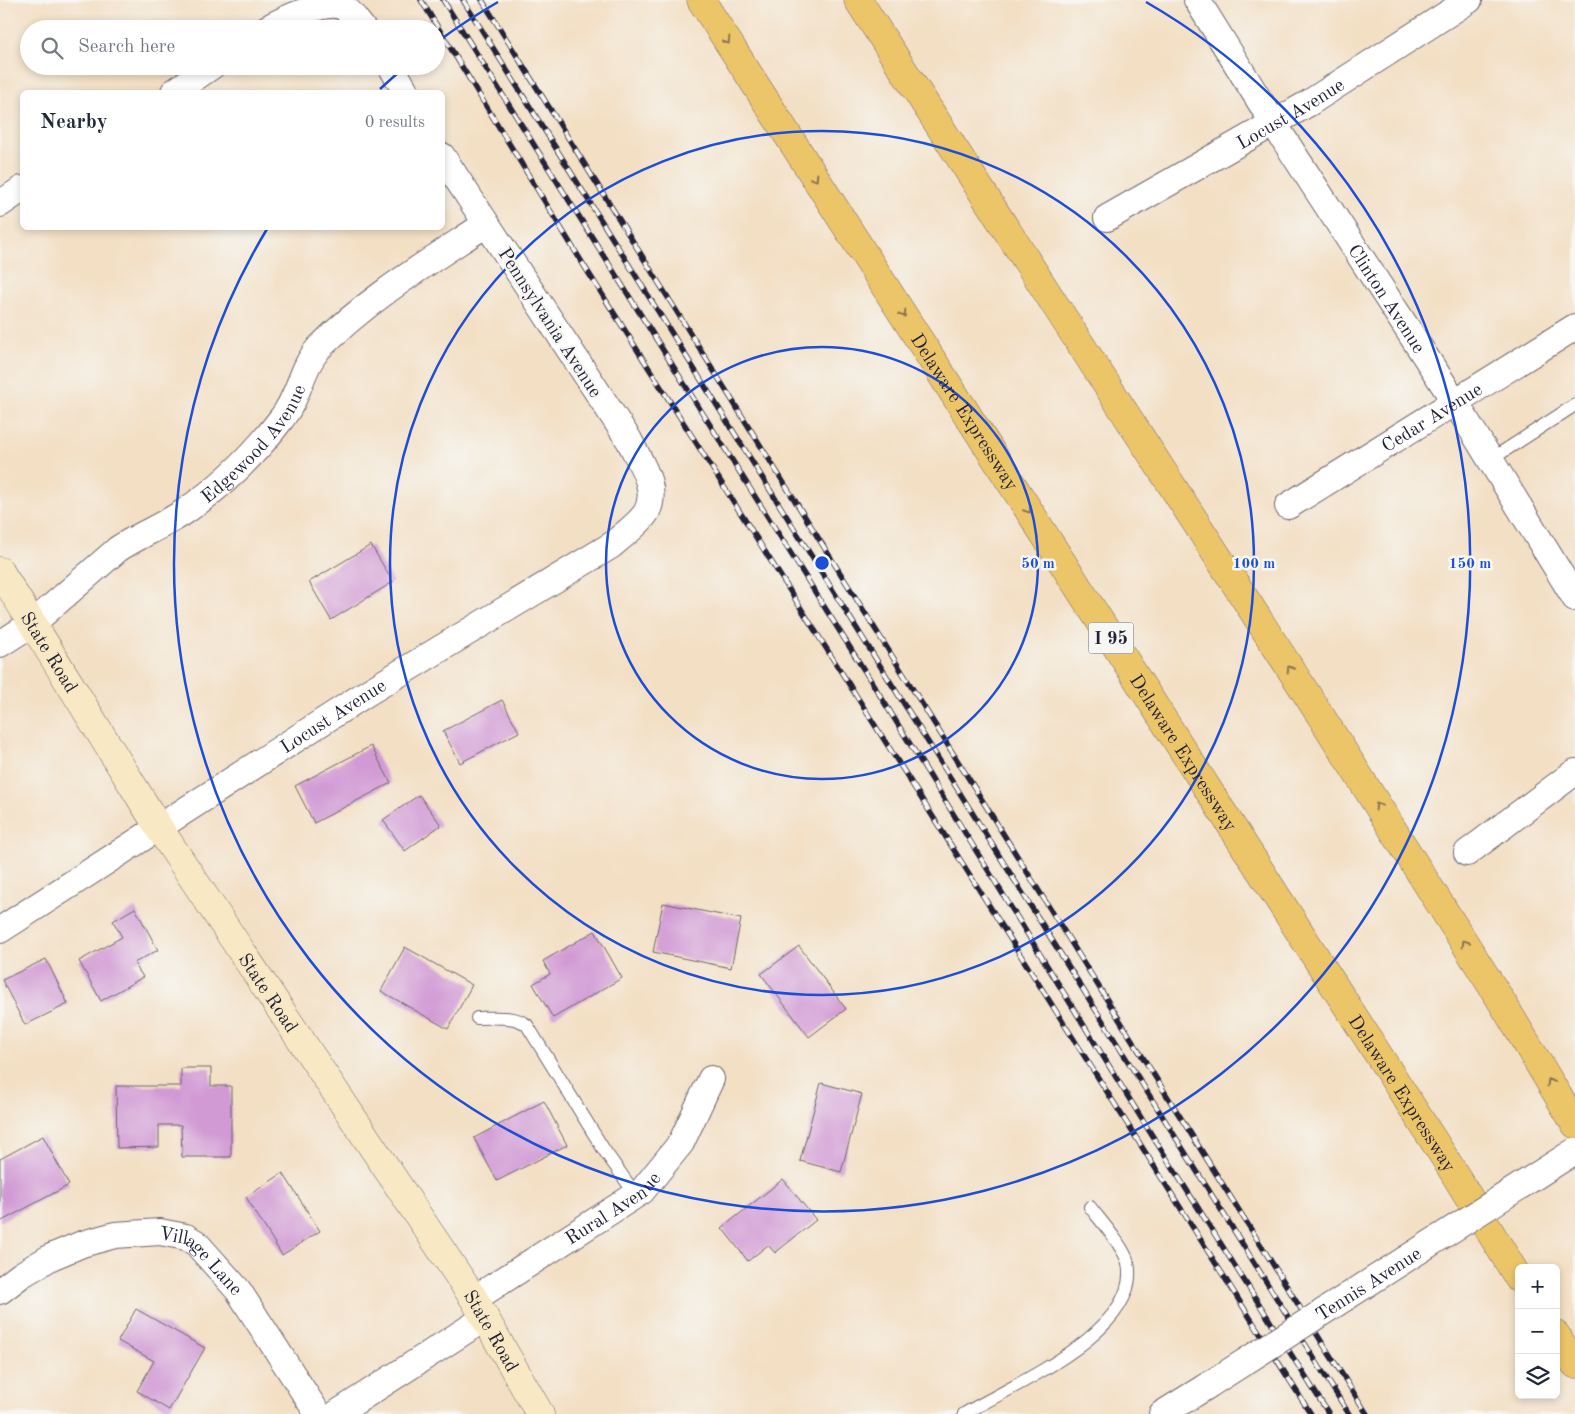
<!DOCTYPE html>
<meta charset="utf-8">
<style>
body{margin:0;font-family:"Old Standard TT",serif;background:#f6f6f7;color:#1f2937}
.controls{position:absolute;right:15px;bottom:15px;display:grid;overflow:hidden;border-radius:8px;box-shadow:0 2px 8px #0003}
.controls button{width:45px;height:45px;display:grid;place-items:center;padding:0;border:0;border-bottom:1px solid #e0e1e3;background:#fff;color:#1f2937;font:25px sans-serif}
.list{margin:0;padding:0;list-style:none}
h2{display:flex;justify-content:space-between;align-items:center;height:65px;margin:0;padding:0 20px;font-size:21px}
h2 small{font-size:16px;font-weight:400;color:#747a83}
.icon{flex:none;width:28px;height:28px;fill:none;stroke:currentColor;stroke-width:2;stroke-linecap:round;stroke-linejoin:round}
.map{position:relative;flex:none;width:1575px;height:1414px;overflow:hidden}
.search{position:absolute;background:#fff;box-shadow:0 2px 8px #0003;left:20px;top:20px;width:425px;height:55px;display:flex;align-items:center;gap:12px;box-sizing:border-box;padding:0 18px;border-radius:28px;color:#747a83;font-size:19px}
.panel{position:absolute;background:#fff;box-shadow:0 2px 8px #0003;left:20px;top:90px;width:425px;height:140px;border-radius:8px}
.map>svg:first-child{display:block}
.building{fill:#d19ad4}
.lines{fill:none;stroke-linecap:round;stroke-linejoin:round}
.service-casing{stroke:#6b646b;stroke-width:14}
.minor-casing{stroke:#6b646b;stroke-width:28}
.secondary-casing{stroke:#6b646b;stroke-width:29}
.motorway-casing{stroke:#6b646b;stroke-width:29}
.service{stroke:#fff;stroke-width:12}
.minor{stroke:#fff;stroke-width:26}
.secondary{stroke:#f8e8c3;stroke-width:28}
.motorway{stroke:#edc569;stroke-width:28}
.rail-casing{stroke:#22223b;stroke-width:5.5}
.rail{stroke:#f6f6f2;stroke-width:4;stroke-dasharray:11;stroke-linecap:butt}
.minor-bridge-casing{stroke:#6b646b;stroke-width:28;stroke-linecap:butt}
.minor-bridge{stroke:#fff;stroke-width:26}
.oneway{stroke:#887452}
.ring{fill:none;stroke:#1d4ed8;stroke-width:2.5}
.labels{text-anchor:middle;stroke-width:5;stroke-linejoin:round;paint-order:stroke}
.shield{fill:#f6f6f2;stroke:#626272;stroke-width:1}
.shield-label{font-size:18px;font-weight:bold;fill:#22223b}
.street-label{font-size:19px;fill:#22223b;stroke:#f6f6f2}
.centre{fill:#1d4ed8;stroke:#f6f6f2;stroke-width:2.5}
.ring-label{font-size:15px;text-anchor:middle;font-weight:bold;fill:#1d4ed8;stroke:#f6f6f2;stroke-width:5;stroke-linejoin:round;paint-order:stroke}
</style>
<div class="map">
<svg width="1575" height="1414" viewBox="0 0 1575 1414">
<rect width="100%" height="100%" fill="#f6f6f2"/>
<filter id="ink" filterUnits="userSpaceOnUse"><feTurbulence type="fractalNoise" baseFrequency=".02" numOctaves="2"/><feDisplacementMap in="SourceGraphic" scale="10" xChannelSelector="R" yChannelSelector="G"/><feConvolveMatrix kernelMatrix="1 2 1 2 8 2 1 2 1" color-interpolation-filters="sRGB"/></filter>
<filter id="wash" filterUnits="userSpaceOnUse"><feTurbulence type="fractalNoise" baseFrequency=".0096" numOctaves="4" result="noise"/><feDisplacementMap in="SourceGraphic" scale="20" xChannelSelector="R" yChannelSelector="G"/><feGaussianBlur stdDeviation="1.12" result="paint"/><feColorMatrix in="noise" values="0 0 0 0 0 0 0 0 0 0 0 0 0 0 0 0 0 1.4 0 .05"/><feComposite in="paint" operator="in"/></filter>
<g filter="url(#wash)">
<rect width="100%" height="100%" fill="#f3dfc4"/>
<g id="blocks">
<path class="building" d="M371 545 393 582 331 620 309 582Z
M502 700 519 732 460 763 443 731Z
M371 746 391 783 314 823 295 786Z
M419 795 441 825 405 851 383 820Z
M663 903 741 919 731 968 653 952Z
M135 908 158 950 134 963 143 977 101 1001 79 961 122 937 113 921Z
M595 931 622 978 553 1018 533 984 550 974 543 961Z
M799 946 846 1009 809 1037 761 974Z
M405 947 472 985 448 1029 381 991Z
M46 959 68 1004 25 1025 2 980Z
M181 1068H211V1086H231V1157H182L181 1125H159V1147L117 1148 116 1086H181Z
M821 1083 862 1094 841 1172 800 1161Z
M544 1101 567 1145 497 1181 474 1138Z
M43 1136 69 1185 0 1222V1159Z
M283 1173 320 1231 282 1255 246 1197Z
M783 1179 816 1220 775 1253 768 1245 748 1261 722 1228Z
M136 1309 205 1348 169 1410 137 1391 154 1361 118 1341Z"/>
</g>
</g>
<g filter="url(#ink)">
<use href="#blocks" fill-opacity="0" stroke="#6b646b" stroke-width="1"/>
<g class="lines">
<g class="service-casing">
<path id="service" d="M1490 460 1575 405
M477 1018C492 1018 515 1015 527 1025L604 1150 636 1195
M964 1414C1010 1386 1143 1331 1128 1263 1125 1248 1100 1220 1090 1207"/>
</g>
<g class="minor-casing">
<g id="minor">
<path id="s1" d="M1197 0 1274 124 1455 402 1575 598"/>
<path d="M266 29C282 20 324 0 341 6 349 9 357 22 363 29"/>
<path d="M391 66 406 92"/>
<path d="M174 92 212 66"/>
<path d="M0 204 22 189"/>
<path id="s2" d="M1107 218 1309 103 1469 0"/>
<path id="s3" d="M1288 506 1575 327"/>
<path id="s4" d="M0 644 33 623 118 549C139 535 163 526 184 512 221 487 255 454 282 418 299 397 301 368 319 348 367 299 429 262 486 224"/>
<path d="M1467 853 1575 772"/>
<path id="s5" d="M0 930 367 693 612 545C623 535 638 525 646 513 660 489 639 461 629 440L442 156"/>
<path id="s6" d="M0 1291 21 1275 51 1257 82 1244 115 1235 160 1232 186 1237 196 1243 238 1290 318 1414"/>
<path id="s7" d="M474 1299 642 1191 681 1143 711 1079"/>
<path d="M336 1414 485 1318"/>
<path d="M1162 1414 1207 1386"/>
</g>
</g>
<g class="secondary-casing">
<g id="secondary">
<path id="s8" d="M0 571 159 828 474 1299 540 1414"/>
</g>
</g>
<g class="motorway-casing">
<g id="motorway">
<path id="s9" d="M701 0 1446 1160 1519 1279"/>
<path d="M858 0 1326 724 1500 999 1575 1124"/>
<path d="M1556 1335 1575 1364"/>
</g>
</g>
<use href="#service" class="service"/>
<use href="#minor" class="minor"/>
<use href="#secondary" class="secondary"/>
<use href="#motorway" class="motorway"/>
<g class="rail-casing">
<path id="rail" d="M421 0 588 272 1311 1414
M443 0 881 697 1148 1129 1329 1414
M463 0 1349 1414
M482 0 1169 1099 1367 1414"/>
</g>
<use href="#rail" class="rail"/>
<g class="minor-bridge-casing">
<g id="minor-bridge">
<path id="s10" d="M1207 1386 1575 1151"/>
</g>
</g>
<use href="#minor-bridge" class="minor-bridge"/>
</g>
<defs><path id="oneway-chevron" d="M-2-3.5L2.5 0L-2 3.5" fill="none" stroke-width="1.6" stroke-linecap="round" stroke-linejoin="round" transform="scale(1.25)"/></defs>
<g class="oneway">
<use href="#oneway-chevron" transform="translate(727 41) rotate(57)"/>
<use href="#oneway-chevron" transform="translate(815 178) rotate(57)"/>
<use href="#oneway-chevron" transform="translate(903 314) rotate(57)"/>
<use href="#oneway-chevron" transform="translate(1028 510) rotate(57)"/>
<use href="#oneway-chevron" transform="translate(1290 669) rotate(-123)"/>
<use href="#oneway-chevron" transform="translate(1378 806) rotate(-122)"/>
<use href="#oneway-chevron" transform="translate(1465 943) rotate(-122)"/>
<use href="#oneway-chevron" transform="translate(1550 1082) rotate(-121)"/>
</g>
</g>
<g class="ring">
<circle cx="822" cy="563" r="216"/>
<circle cx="822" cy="563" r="432"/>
<path d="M380 89A648 648 0 0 1 405 67M437 42A648 648 0 0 1 498 2M1146 2A648 648 0 1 1 267 229"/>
</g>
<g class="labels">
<rect class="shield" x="1088.5" y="622.5" width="45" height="31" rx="4"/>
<g class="shield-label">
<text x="1111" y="644">I 95</text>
</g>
<g class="street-label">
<text dy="7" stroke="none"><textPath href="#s2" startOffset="211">Locust Avenue</textPath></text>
<text dy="7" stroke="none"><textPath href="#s1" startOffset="354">Clinton Avenue</textPath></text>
<text transform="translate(551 322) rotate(57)" y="7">Pennsylvania Avenue</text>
<text dy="7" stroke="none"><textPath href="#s9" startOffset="489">Delaware Expressway</textPath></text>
<text dy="7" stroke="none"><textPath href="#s3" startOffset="169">Cedar Avenue</textPath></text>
<text dy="7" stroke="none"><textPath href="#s4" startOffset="326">Edgewood Avenue</textPath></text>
<text dy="7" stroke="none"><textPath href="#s8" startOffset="95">State Road</textPath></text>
<text dy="7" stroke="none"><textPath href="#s5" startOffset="396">Locust Avenue</textPath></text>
<text dy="7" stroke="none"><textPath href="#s9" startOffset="894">Delaware Expressway</textPath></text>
<text dy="7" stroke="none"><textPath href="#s8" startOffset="500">State Road</textPath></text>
<text dy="7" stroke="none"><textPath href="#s9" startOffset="1299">Delaware Expressway</textPath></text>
<text dy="7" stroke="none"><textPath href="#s7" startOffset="166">Rural Avenue</textPath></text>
<text dy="7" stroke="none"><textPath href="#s6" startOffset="226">Village Lane</textPath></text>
<text dy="7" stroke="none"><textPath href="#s10" startOffset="191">Tennis Avenue</textPath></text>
<text dy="7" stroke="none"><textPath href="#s8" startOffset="905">State Road</textPath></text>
</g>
</g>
<circle cx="822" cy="563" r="8" class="centre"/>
<g class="ring-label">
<text x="1038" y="568">50 m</text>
<text x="1254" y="568">100 m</text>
<text x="1470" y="568">150 m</text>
</g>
</svg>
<div class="controls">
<button>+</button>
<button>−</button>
<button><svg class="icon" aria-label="layers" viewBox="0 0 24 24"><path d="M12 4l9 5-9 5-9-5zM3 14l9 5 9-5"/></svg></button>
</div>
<div class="search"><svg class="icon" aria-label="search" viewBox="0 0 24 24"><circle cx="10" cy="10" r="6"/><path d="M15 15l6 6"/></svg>Search here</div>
<section class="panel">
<h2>Nearby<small>0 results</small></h2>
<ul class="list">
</ul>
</section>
</div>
